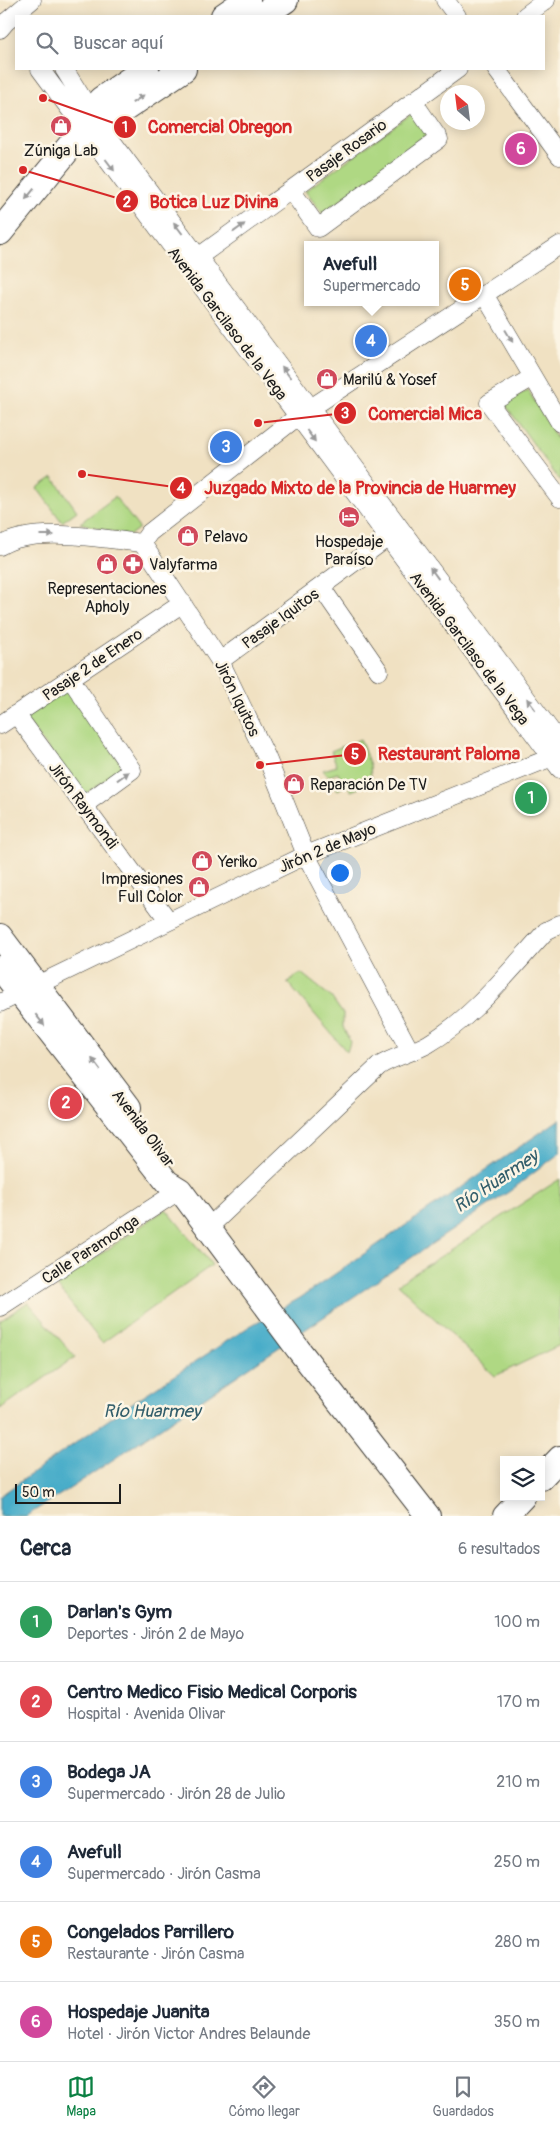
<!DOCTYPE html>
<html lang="es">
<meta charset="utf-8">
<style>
body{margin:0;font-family:Pangolin,sans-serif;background:#f6f6f7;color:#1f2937}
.controls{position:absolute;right:15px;bottom:15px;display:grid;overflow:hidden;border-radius:0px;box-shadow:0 2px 12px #0003}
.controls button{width:45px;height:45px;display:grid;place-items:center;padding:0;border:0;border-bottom:1px solid #e0e1e3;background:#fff;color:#1f2937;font:25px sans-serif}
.compass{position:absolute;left:440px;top:85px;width:45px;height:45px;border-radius:50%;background:#fff;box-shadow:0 2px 12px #0003;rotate:332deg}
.scale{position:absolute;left:15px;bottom:12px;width:106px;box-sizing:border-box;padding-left:5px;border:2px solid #1c1c1c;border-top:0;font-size:14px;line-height:18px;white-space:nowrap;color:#1c1c1c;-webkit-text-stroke:4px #fcf5e5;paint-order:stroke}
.you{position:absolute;left:339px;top:872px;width:18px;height:18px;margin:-12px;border:4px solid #fff;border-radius:50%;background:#1a73e8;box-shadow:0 0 0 8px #1a73e833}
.badge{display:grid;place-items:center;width:32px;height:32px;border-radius:50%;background:#0b8043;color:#fff;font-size:16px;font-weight:700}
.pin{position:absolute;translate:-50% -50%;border:2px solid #fff;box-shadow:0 1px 5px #0006}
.popup{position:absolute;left:304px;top:241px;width:135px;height:65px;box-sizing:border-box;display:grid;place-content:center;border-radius:0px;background:#fff;filter:drop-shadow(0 1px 4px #0005);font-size:16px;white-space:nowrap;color:#747a83}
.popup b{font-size:19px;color:#1f2937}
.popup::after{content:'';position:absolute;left:50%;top:100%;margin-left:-10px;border:10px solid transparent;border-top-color:#fff}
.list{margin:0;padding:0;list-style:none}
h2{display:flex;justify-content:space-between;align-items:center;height:65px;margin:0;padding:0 20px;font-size:21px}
h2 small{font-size:16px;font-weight:400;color:#747a83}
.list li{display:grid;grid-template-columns:32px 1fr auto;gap:15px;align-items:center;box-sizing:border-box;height:80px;padding:0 20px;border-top:1px solid #e0e1e3}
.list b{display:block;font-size:19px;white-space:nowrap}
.list p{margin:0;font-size:16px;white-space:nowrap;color:#747a83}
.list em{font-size:16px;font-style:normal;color:#747a83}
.icon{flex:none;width:28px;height:28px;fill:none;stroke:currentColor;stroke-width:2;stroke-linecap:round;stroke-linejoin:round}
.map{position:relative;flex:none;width:560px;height:1516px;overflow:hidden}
.search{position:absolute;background:#fff;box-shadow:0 2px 12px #0003;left:15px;right:15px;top:15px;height:55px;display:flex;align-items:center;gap:12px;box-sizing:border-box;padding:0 18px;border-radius:0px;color:#747a83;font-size:19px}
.sheet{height:545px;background:#fff}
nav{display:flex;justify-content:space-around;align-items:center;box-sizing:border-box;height:70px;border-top:1px solid #e0e1e3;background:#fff;font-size:14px;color:#747a83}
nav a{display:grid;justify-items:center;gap:2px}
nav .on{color:#0b8043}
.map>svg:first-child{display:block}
.green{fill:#afd883;stroke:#667a50}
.water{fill:#4aadc9;stroke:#336472}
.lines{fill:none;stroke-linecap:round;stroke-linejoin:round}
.street-casing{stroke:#3c3a35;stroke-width:19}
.secondary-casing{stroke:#3c3a35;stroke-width:26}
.primary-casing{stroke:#3c3a35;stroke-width:28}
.street{stroke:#fff;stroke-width:18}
.secondary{stroke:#fff;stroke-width:24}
.primary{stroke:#fff;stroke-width:26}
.oneway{fill:#999}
.labels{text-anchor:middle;stroke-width:5;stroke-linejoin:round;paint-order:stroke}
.poi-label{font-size:16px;fill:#1c1c1c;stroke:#fcf5e5;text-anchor:start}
.street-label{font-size:16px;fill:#1c1c1c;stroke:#fcf5e5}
.water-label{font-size:18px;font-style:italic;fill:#315d6a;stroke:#fcf5e5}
.leader{fill:none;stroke:#d62828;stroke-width:2}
.callout-dot{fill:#d62828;stroke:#fcf5e5;stroke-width:2}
.mark-label{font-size:15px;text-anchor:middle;font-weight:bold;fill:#fff}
.callout-label{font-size:18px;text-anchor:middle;font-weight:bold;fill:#d62828;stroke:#fcf5e5;stroke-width:5;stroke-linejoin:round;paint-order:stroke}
</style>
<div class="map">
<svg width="560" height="1516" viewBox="0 0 560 1516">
<rect width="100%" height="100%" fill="#fcf5e5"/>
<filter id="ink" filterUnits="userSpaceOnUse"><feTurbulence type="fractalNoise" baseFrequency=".02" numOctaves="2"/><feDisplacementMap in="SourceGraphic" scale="10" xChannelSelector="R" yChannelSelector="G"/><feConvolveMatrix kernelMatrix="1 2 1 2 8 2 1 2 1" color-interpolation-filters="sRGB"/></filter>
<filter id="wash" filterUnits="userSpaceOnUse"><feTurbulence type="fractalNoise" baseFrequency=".0096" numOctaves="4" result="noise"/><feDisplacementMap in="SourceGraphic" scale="20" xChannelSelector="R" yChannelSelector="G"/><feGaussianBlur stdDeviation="1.12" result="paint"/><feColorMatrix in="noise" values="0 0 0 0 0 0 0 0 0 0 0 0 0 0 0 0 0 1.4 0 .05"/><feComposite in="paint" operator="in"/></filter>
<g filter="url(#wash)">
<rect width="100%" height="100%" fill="#f0e1c2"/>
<path class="green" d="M411 114 428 134 323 214 305 191Z
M528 390 560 444V481L504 403Z
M53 477 77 511 62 522 37 488Z
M115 497 139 528 129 536 80 523Z
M67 688 124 767 84 795 24 718Z
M360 739 370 765 371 778 364 776 361 779 359 788 351 791 347 784 338 790 334 785 342 780 338 773 328 776 323 770 337 766 331 751Z
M301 973 331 997 343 1014V1027L350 1042 347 1052 287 982Z
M560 1179V1345L495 1376 398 1284Z
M166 1209 212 1265 102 1343 56 1285Z
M28 1302 75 1357 0 1409V1321Z"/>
<path class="water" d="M560 1119V1153L510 1191 74 1486 26 1516H0V1496L138 1399 250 1326 300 1298Z"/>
</g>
<g filter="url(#ink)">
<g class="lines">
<g class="street-casing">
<path id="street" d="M445 0 457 16
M525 16 546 0
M0 29 6 22 32 0
M40 69 560 769
M64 69 94 117 560 743
M496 69 560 156
M291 190 318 228 439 139 413 101
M190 263 458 69
M484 294 560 423
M533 377 489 403 560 498
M142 543 220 661 267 758 306 855 410 1051
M142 543 149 533 297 417 560 245
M0 546C33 525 103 539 142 543
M321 587 379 671
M220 661 387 538
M70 678 132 770 84 805
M16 714 168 920
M0 725 183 603
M0 1003 306 855 560 754
M209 1227 379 1066C395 1056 412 1053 428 1044 474 1017 510 970 546 931L560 924
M0 1307 180 1190"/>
</g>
<g class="secondary-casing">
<path id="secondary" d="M0 936 129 1107
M0 968 167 1182 180 1190 298 1349 428 1516
M541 1478 560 1458
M505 1516 523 1497"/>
</g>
<g class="primary-casing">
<path id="primary" d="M224 16 247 0
M261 16 285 0
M94 117H112L183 69
M0 232 94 117 101 100 146 69"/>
</g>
<use href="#street" class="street"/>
<use href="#secondary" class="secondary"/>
<use href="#primary" class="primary"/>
</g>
<defs><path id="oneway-solid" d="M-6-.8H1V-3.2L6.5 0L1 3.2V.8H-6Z" transform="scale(1.25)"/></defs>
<g class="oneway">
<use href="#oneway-solid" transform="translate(138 99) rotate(-34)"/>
<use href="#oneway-solid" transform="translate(110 165) rotate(53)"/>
<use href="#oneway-solid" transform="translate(30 194) rotate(129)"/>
<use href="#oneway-solid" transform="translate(178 228) rotate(-127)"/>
<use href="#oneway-solid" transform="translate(239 228) rotate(-36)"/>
<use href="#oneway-solid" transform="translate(509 336) rotate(59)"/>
<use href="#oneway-solid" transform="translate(286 372) rotate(-127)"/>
<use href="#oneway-solid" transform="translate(311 436) rotate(53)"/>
<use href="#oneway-solid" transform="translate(47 535)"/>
<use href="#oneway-solid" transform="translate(434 573) rotate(-126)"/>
<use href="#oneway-solid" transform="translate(531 704) rotate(-126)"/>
<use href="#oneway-solid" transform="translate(123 776) rotate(-36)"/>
<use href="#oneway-solid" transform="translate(40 1020) rotate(52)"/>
<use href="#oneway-solid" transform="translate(96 1064) rotate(-127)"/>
</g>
</g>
<defs>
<g id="shop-disc" transform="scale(1.125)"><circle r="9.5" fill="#d1495b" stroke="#fcf5e5"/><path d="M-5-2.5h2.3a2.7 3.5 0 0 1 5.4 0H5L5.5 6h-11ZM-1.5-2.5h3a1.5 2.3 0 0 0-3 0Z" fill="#fff"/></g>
<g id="hotel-disc" transform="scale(1.125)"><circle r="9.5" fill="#d1495b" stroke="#fcf5e5"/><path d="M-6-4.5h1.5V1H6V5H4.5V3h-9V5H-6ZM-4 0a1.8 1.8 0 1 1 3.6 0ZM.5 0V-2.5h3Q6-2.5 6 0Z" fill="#fff"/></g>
<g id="pharmacy-disc" transform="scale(1.125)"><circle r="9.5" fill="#d1495b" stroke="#fcf5e5"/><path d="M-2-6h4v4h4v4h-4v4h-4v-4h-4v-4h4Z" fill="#fff"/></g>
</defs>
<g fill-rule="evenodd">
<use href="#shop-disc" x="61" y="126"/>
<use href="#shop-disc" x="327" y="379"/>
<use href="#hotel-disc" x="349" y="517"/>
<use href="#shop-disc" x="188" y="536"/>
<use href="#shop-disc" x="107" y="564"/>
<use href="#pharmacy-disc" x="133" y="564"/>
<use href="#shop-disc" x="294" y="784"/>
<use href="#shop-disc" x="202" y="861"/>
<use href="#shop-disc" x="199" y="887"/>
</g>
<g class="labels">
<g class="poi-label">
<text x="61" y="156" text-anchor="middle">Zúniga Lab</text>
<text x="343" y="385">Marilú &amp; Yosef</text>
<text x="204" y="542">Pelavo</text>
<text x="349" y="547" text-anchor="middle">Hospedaje<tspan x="349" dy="18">Paraíso</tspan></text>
<text x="149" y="570">Valyfarma</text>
<text x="107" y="594" text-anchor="middle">Representaciones<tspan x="107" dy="18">Apholy</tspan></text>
<text x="310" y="790">Reparación De TV</text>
<text x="218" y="867">Yeriko</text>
<text x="183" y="884" text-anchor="end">Impresiones<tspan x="183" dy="18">Full Color</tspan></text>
</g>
<g class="street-label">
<text transform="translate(346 150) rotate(-36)" y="6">Pasaje Rosario</text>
<text transform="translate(228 323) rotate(53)" y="6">Avenida Garcilaso de la Vega</text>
<text transform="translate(280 618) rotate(-36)" y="6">Pasaje Iquitos</text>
<text transform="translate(470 648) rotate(53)" y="6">Avenida Garcilaso de la Vega</text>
<text transform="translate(92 664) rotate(-34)" y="6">Pasaje 2 de Enero</text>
<text transform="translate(238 698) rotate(64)" y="6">Jirón Iquitos</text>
<text transform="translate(84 805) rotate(53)" y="6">Jirón Raymondi</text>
<text transform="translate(327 847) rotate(-23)" y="6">Jirón 2 de Mayo</text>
<text transform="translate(144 1128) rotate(53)" y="6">Avenida Olivar</text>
<text transform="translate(90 1249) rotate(-33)" y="6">Calle Paramonga</text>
</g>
<g class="water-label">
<text transform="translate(496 1181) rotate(-34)" y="6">Río Huarmey</text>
<text x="152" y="1417">Río Huarmey</text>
</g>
</g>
<path class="leader" d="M43 98L125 127M23 170L127 201M258 423L345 413M82 474L181 488M260 765L355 754"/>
<g class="callout-dot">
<circle cx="43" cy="98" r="5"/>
<circle cx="23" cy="170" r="5"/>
<circle cx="258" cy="423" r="5"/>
<circle cx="82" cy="474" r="5"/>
<circle cx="260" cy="765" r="5"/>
<circle cx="125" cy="127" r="12"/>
<circle cx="127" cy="201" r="12"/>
<circle cx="345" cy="413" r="12"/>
<circle cx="181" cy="488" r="12"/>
<circle cx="355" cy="754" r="12"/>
</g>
<g class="mark-label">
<text x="125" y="132">1</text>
<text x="127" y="207">2</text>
<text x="345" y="418">3</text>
<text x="181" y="493">4</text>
<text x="355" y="759">5</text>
</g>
<g class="callout-label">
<text x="220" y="133">Comercial Obregon</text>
<text x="214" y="208">Botica Luz Divina</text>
<text x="425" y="420">Comercial Mica</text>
<text x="360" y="494">Juzgado Mixto de la Provincia de Huarmey</text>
<text x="449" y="760">Restaurant Paloma</text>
</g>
</svg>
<div class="controls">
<button><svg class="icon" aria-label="layers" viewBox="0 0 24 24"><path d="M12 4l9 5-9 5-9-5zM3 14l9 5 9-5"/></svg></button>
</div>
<svg class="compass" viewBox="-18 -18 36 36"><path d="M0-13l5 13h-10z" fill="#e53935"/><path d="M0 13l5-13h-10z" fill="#747a83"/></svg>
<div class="scale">50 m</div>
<div class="you"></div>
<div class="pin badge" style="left:531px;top:798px;background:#2e9e5b">1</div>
<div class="pin badge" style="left:66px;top:1103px;background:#e0444e">2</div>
<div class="pin badge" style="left:226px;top:447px;background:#3f7fe0">3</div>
<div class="pin badge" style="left:371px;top:341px;background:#3f7fe0">4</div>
<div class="popup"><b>Avefull</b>Supermercado</div>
<div class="pin badge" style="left:465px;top:285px;background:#e8710a">5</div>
<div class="pin badge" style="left:521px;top:149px;background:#d1479c">6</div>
<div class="search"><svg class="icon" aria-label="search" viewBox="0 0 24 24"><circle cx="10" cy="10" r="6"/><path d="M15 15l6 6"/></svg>Buscar aquí</div>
</div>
<section class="sheet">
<h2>Cerca<small>6 resultados</small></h2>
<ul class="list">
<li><span class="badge" style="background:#2e9e5b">1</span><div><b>Darlan's Gym</b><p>Deportes · Jirón 2 de Mayo</p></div><em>100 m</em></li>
<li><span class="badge" style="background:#e0444e">2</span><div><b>Centro Medico Fisio Medical Corporis</b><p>Hospital · Avenida Olivar</p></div><em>170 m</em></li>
<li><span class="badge" style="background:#3f7fe0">3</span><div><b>Bodega JA</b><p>Supermercado · Jirón 28 de Julio</p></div><em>210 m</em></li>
<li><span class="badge" style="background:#3f7fe0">4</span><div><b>Avefull</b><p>Supermercado · Jirón Casma</p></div><em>250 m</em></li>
<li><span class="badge" style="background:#e8710a">5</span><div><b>Congelados Parrillero</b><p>Restaurante · Jirón Casma</p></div><em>280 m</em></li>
<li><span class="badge" style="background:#d1479c">6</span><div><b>Hospedaje Juanita</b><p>Hotel · Jirón Victor Andres Belaunde</p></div><em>350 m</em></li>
</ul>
</section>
<nav>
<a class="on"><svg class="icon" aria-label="map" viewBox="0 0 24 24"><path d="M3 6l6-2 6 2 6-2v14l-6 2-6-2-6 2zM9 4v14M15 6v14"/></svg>Mapa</a>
<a><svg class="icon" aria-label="directions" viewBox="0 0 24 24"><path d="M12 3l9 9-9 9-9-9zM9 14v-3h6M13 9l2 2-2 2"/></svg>Cómo llegar</a>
<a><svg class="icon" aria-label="saved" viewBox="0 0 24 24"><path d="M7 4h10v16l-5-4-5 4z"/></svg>Guardados</a>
</nav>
